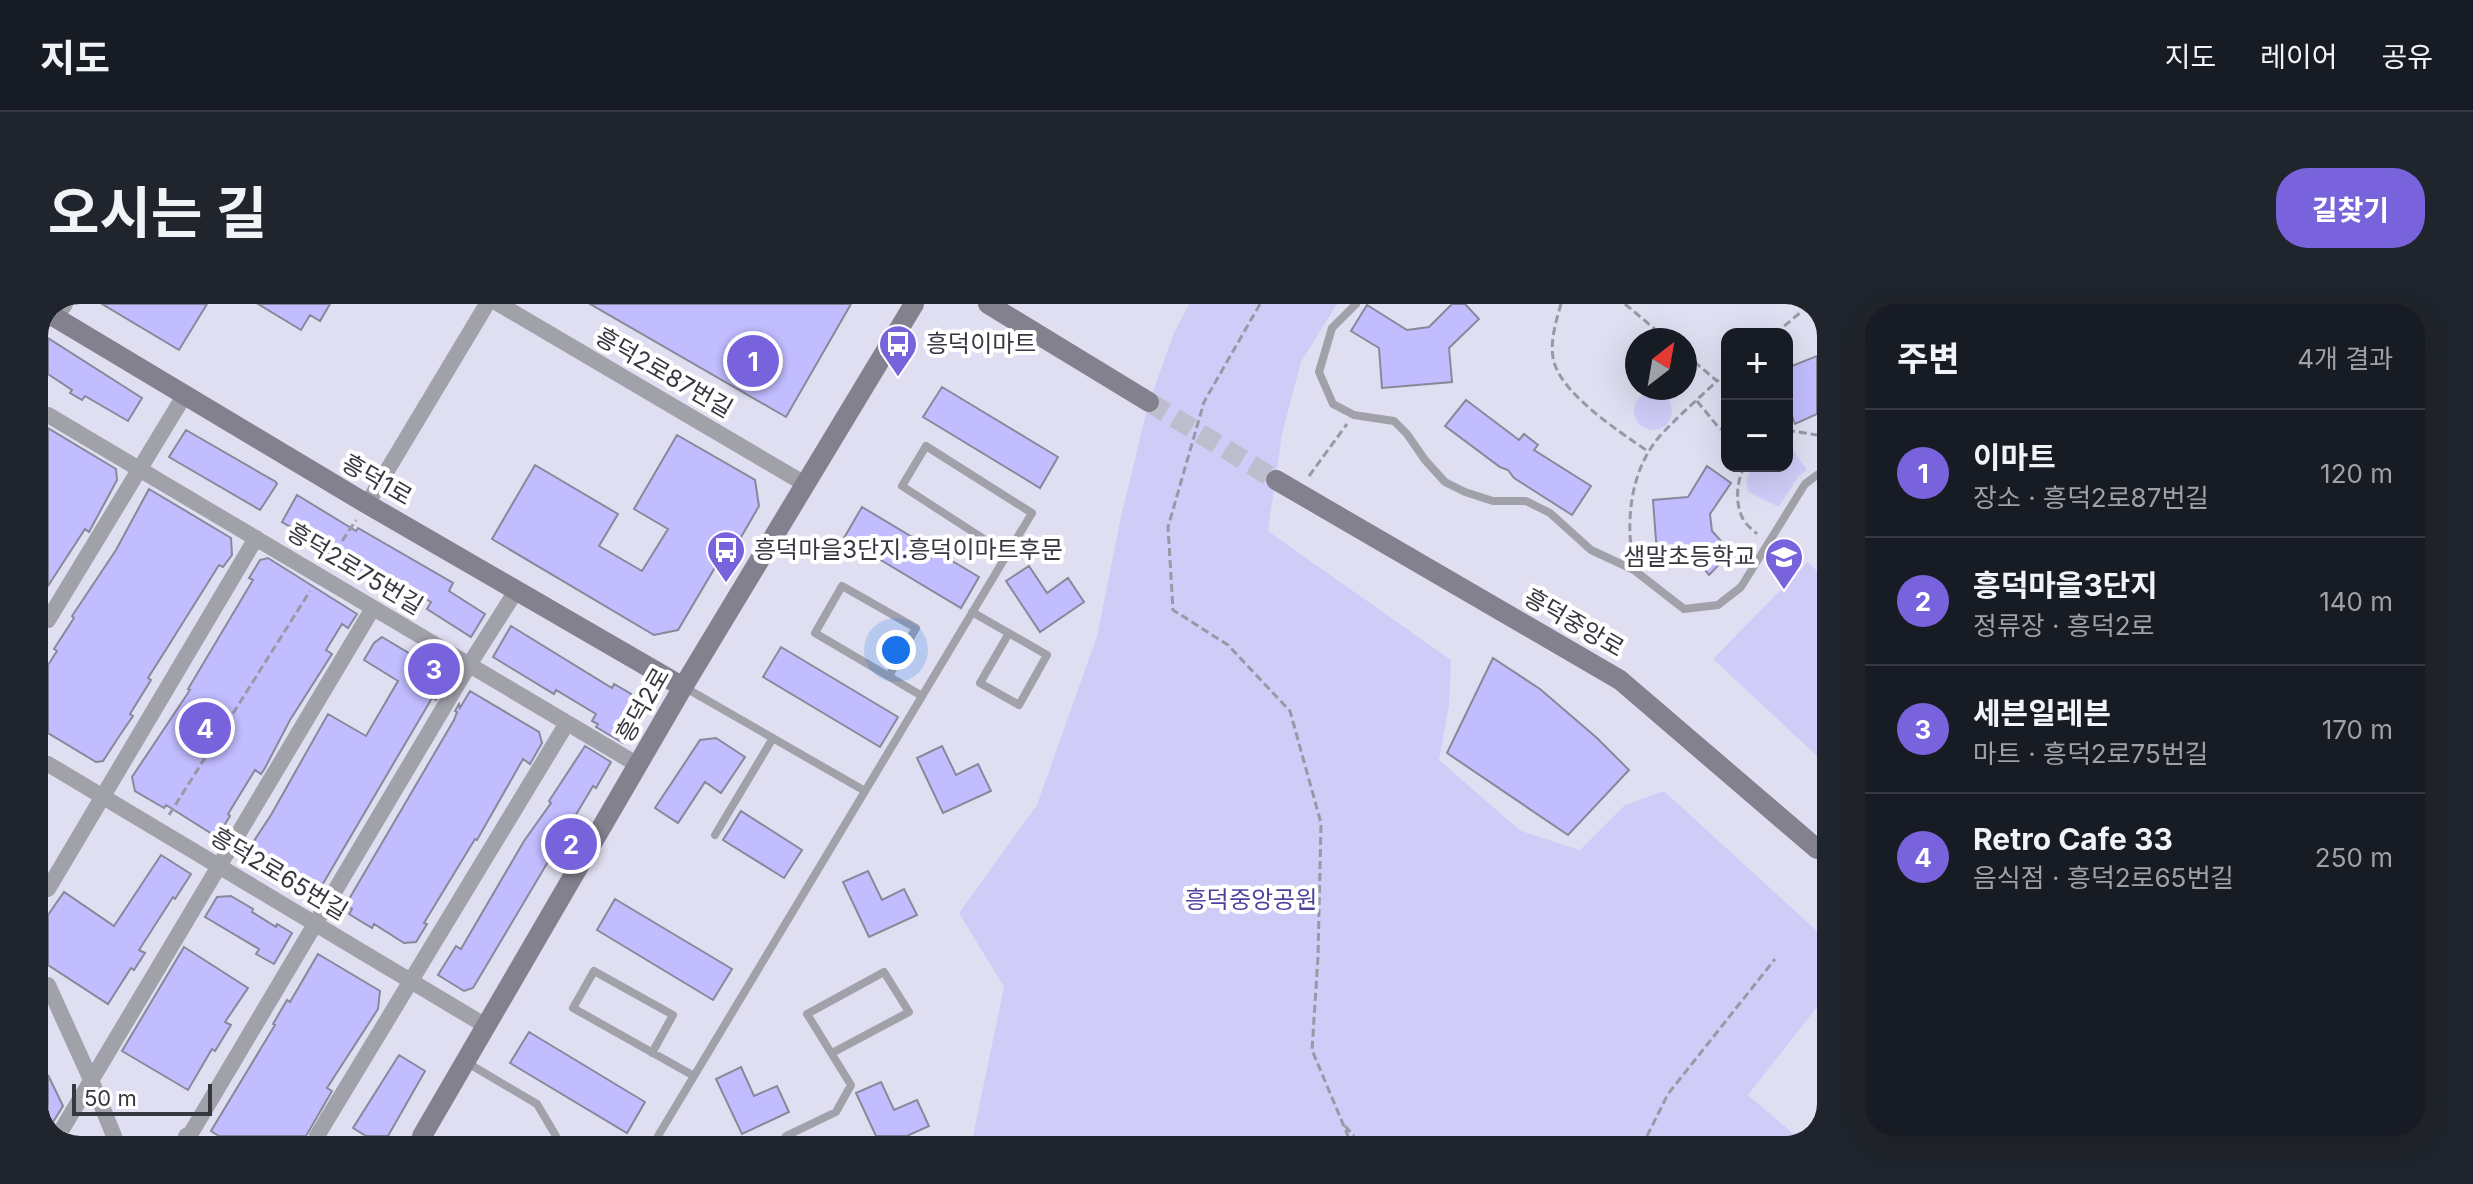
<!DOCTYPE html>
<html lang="ko">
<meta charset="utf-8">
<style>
body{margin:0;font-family:Inter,"Noto Sans KR",sans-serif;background:#20242c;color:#f1f3f6}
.controls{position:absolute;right:24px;top:24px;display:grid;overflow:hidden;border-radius:16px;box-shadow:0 8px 32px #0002}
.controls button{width:72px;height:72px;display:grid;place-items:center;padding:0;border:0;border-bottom:2px solid #363941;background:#171b24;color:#f1f3f6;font:40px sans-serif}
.compass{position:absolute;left:1577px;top:24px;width:72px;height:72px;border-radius:50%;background:#171b24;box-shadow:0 8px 32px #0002;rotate:31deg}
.scale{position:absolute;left:24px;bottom:20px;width:140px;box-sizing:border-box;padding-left:8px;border:4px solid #37373f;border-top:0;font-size:22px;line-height:28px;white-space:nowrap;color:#37373f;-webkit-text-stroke:6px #fff;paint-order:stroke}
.you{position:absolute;left:848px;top:346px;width:28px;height:28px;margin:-20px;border:6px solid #fff;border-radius:50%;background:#1a73e8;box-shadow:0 0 0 12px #1a73e833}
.badge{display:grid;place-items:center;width:52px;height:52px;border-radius:50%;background:#7863dd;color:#fff;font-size:26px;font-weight:700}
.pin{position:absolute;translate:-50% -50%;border:4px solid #fff;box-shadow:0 2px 8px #0006}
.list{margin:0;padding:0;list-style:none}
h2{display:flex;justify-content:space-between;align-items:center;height:104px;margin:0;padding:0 32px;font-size:34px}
h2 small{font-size:26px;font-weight:400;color:#9ea1a6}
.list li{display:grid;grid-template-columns:52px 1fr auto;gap:24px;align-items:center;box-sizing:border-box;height:128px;padding:0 32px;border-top:2px solid #363941}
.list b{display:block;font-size:30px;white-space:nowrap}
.list p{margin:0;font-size:26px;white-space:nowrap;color:#9ea1a6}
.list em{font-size:26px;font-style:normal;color:#9ea1a6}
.map{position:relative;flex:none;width:1769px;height:832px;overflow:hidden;border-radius:32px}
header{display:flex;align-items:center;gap:48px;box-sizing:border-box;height:112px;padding:0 40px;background:#171b24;border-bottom:2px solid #363941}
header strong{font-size:38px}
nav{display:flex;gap:44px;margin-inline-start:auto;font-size:28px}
.intro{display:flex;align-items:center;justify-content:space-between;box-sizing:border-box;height:192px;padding:0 48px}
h1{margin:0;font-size:56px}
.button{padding:20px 36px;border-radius:32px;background:#7863dd;color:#fff;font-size:28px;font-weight:700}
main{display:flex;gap:48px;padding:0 48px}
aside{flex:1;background:#171b24;border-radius:32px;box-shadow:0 8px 32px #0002}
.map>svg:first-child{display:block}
.green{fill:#cfcdf8}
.building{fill:#c2bdff;stroke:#89889a;stroke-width:2}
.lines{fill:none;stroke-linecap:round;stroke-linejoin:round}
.secondary-tunnel{stroke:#bebdce;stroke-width:20;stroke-dasharray:20 10;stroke-linecap:butt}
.path{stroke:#9898a6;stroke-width:3;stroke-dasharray:8 4;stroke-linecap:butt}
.lane{stroke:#a1a1a9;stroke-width:8}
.street{stroke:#a1a1a9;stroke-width:16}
.secondary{stroke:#82818d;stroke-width:20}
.labels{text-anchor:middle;stroke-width:8;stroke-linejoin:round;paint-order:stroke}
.poi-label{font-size:24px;fill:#37373f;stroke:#fff;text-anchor:start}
.street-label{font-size:24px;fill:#37373f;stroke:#fff}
.park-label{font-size:24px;fill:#51419d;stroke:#fff}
</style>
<header>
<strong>지도</strong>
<nav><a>지도</a><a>레이어</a><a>공유</a></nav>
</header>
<div class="intro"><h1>오시는 길</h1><a class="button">길찾기</a></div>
<main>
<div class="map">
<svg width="1769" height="832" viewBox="0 0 1769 832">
<rect width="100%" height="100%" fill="#e0dff2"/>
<path class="green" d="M1141 0H1289L1253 58 1234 130 1220 227 1403 356 1401 402 1391 456 1473 527 1532 546 1577 501 1616 487 1769 627V703L1700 791 1748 832H925L956 683 911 609 989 501 1049 332 1074 208 1101 98 1126 29Z
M1586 107a19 19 0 1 1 38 0a19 19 0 1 1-38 0Z
M1739 137 1759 166 1750 173 1731 203 1700 188 1698 176 1705 162H1739Z
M1760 258 1769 267V452L1665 355Z"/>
<path class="building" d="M54 0H159L131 46Z
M210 0H282L272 17 262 11 253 26Z
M542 0H803L738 113Z
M1404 0H1417L1431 15 1401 44 1404 78 1334 84 1331 44 1303 27 1319 1 1359 26 1381 23Z
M0 34 94 94 80 117 37 92 34 96 22 89 24 86 0 70Z
M1769 52V110L1747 120 1739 98V64Z
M894 83 1010 153 992 184 875 113Z
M1418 96 1471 136 1476 130 1490 141 1486 146 1543 182 1524 211 1466 174 1460 166 1452 163 1397 122Z
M0 124 68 165 69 176 41 228 37 225 0 282Z
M138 126 228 178 229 180 212 206 121 153Z
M629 131 707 176 711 202 678 259 672 255 630 326 606 331 444 235 487 161 570 210 551 242 594 267 620 225 586 205Z
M1659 162 1683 179 1662 210 1664 227 1683 248 1661 271 1641 246 1609 250 1605 196 1640 193Z
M101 185 183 234 184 251 175 263 171 261 119 344 100 374 103 376 82 410 85 412 72 431 55 457 48 458 0 429V361L9 347 6 345 26 314 24 312 68 246Z
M249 191 308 227 310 224 405 279 401 287 437 310 423 333 379 305 383 298 348 278 342 287 291 260 292 257 246 229 248 226 234 218Z
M814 203 931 273 913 304 796 234Z
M220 254 309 310 300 324 294 320 278 346 284 350 242 416 217 464 213 470 207 466 180 510 182 512 169 533 118 501 116 504 87 487 84 473 142 386 140 385 205 276 201 274 212 256Z
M981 262 999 289 1020 274 1036 298 992 328 958 277Z
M463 322 564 384 566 380 583 390 589 409 588 417 575 439 548 423 550 420 544 417 548 410 508 386 506 390 445 353Z
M334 333 366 352 369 346 401 365 403 370 388 396 384 394 270 588 259 590 205 553 202 543 223 511 280 410 318 432 350 377 316 356 326 339Z
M733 343 850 413 832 443 715 373Z
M1445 354 1492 385 1549 434 1581 466 1520 531 1399 449Z
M422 387 491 428 494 439 482 460 475 455 429 536 427 535 376 619 379 620 368 638 356 639 326 620 324 624 301 610 304 605 297 602 406 416 409 408 407 407 411 400 412 404Z
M668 434 697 453 673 489 657 478 630 519 607 504 652 436Z
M537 442 563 458 548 484 545 482 425 684 416 687 390 671 408 642 413 645 476 537 503 499 501 497Z
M894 442 908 471 930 460 943 487 895 509 869 454Z
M693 507 754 546 736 574 675 536Z
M113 551 143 570 127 595 125 593 91 646 97 649 86 666 83 664 60 700 0 661V611L16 588 66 622Z
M820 567 834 596 856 585 869 611 821 633 795 578Z
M183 592 205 605 204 608 228 623 229 620 244 629 226 660 208 650 211 645 157 613 169 593Z
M567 595 684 665 665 696 549 626Z
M136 643 200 684 177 718 183 721 167 747 164 745 140 786 74 747Z
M270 650 332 687 330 705 279 784 284 787 258 832H171L163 827 227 721 225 720 239 696 242 698Z
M481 728 597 798 579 829 462 759Z
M351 751 377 767 340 832H318L305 824Z
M693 763 706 792 729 782 741 808 694 830 668 775Z
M0 771 15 802 0 826Z
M833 778 846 806 869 796 881 822 859 832H828L808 789Z"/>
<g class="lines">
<path class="secondary-tunnel" d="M1101 98 1228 176"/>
<path class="path" d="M1212 0 1156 98 1120 223 1125 306 1180 341 1242 407 1273 519 1270 653 1264 746 1300 832
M1513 0C1508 17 1500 43 1507 61 1518 93 1573 129 1601 148
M1577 0 1620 36
M1727 30 1754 7
M1637 50 1669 77 1679 70
M1649 97 1671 124 1679 128
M1739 128 1744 127 1769 131
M1697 162C1688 177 1687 200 1695 215 1698 221 1705 226 1709 230
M1261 172 1299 120
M1584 251C1578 211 1584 165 1611 133 1629 113 1650 95 1669 77
M281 257 308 216
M121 511 262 287
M1297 822 1306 832
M1599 832 1620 790 1727 655"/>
<path class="lane" d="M1308 0 1284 24 1271 68 1285 100 1306 111 1346 117 1359 130 1377 156 1397 178 1417 188 1445 197H1478L1502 209 1543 246 1586 266 1636 305 1670 301 1693 283 1757 180 1769 171
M1767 0 1769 2
M924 308 999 351 971 401 932 379 961 329
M841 372 868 324 794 282 767 329 874 392
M636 383 817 487
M667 531 725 434
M604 749 625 711 546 667 525 704 646 772
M418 758 489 800 508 832
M610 832 984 209 878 142 854 182 959 250
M738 832 788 808 803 781 759 710 836 668 861 708 784 749"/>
<path class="street" d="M451 0 757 180
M8 14 17 0
M0 111 590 461
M319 200 439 0
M0 316 136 92
M0 460 438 722
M0 585 208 234
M0 681 44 778 66 832
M10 832 325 304
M138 832 143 829 421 361 468 287
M269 832 519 419"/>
<path class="secondary" d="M940 0 1101 98
M0 9 319 200 635 383
M1228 176 1572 376 1769 545
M374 832 635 383 866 0"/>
</g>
<defs>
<g id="bus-pin" transform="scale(2)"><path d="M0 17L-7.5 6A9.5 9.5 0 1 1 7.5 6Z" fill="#7863dd" stroke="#fff"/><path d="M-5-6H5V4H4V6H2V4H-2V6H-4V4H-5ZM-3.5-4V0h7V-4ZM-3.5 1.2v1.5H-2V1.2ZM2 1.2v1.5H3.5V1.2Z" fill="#fff"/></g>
<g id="school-pin" transform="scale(2)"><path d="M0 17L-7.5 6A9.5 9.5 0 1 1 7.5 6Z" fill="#7863dd" stroke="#fff"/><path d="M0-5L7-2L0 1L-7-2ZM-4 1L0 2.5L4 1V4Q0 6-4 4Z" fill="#fff"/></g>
</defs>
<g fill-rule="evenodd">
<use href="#bus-pin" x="850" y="40"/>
<use href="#bus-pin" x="678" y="246"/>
<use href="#school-pin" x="1736" y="253"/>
</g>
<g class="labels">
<g class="poi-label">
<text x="878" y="48">흥덕이마트</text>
<text x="706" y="254">흥덕마을3단지.흥덕이마트후문</text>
<text x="1708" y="261" text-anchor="end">샘말초등학교</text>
</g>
<g class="street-label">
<text transform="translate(616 69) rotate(30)" y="8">흥덕2로87번길</text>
<text transform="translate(329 176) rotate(30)" y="8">흥덕1로</text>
<text transform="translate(307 265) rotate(31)" y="8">흥덕2로75번길</text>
<text transform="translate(1526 319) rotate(30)" y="8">흥덕중앙로</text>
<text transform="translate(595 401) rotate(-60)" y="8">흥덕2로</text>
<text transform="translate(231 570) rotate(31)" y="8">흥덕2로65번길</text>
</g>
<g class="park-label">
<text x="1203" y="604">흥덕중앙공원</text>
</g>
</g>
</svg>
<div class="controls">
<button>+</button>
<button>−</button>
</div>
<svg class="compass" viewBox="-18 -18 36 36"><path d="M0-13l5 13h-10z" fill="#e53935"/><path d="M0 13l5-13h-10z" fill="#9ea1a6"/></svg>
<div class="scale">50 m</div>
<div class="you"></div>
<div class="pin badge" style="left:705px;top:57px">1</div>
<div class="pin badge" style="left:523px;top:540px">2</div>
<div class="pin badge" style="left:386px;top:365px">3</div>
<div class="pin badge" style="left:157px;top:424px">4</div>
</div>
<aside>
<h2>주변<small>4개 결과</small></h2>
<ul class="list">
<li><span class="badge">1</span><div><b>이마트</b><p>장소 · 흥덕2로87번길</p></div><em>120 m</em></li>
<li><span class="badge">2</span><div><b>흥덕마을3단지</b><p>정류장 · 흥덕2로</p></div><em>140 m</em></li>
<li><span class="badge">3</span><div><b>세븐일레븐</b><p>마트 · 흥덕2로75번길</p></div><em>170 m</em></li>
<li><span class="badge">4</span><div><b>Retro Cafe 33</b><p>음식점 · 흥덕2로65번길</p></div><em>250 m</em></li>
</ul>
</aside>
</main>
